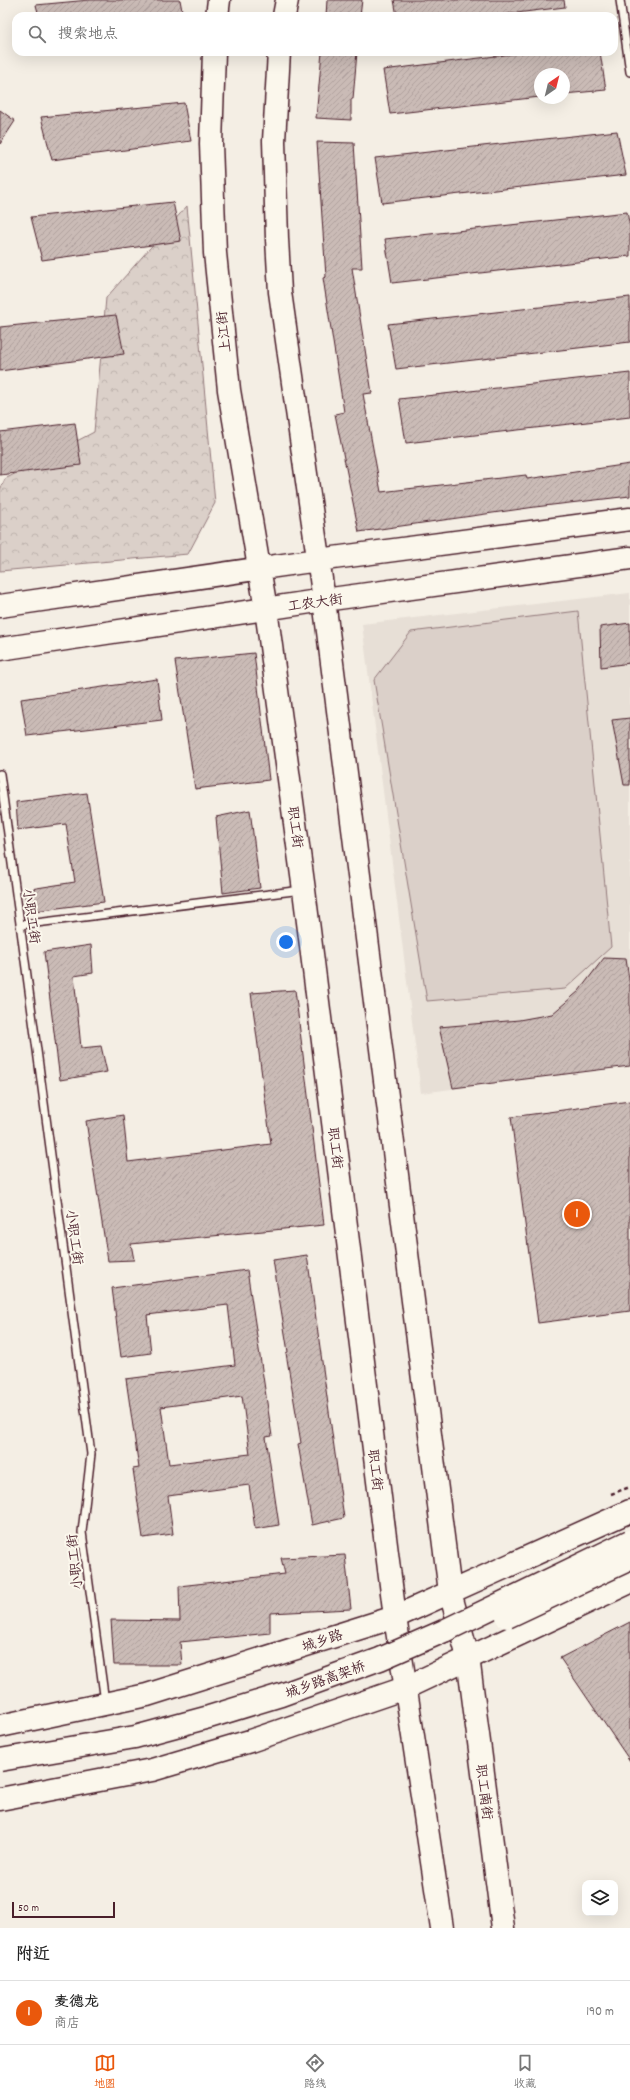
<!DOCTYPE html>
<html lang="zh">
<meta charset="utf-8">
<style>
body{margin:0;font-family:Dekko,"LXGW WenKai TC",sans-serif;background:#f2f2f2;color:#222}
.controls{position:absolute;right:12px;bottom:12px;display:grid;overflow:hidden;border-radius:8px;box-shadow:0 4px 16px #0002}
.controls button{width:36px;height:36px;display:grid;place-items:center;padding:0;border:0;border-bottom:1px solid #e0e0e0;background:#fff;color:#222;font:20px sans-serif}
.compass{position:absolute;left:534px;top:68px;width:36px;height:36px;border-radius:50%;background:#fff;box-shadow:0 4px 16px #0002;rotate:35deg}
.scale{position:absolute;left:12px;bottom:10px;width:103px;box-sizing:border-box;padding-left:4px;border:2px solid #4a1f2b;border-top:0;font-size:11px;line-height:14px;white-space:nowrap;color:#4a1f2b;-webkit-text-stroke:3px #fbf7ec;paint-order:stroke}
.you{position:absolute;left:286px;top:942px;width:14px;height:14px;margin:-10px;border:3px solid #fff;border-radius:50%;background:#1a73e8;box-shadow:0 0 0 6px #1a73e833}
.badge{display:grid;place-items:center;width:26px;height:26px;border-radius:50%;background:#ea580c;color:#fff;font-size:13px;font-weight:700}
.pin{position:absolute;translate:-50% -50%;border:2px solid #fff;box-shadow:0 1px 4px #0006}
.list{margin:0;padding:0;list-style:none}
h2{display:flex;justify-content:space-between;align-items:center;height:52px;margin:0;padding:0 16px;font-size:17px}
h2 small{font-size:13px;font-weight:400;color:#767676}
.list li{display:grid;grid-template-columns:26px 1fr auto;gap:12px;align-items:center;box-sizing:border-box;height:64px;padding:0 16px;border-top:1px solid #e0e0e0}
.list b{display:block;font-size:15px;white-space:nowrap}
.list p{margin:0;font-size:13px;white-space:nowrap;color:#767676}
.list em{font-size:13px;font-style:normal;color:#767676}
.icon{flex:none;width:22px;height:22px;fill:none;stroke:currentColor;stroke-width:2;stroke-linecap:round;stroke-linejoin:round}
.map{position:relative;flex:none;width:630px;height:1928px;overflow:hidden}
.search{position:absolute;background:#fff;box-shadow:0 4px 16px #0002;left:12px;right:12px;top:12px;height:44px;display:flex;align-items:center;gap:10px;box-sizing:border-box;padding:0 14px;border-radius:12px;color:#767676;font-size:15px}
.sheet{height:116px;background:#fff}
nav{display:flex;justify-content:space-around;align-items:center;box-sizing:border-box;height:56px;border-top:1px solid #e0e0e0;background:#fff;font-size:11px;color:#767676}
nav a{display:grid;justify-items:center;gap:2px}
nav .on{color:#ea580c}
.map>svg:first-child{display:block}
.built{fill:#e7dfd6}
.forest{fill:url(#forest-crowns);stroke:#92787a}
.green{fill:#dbd0c9;stroke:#92787a}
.building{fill:url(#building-hatch);stroke:#4a1f2b;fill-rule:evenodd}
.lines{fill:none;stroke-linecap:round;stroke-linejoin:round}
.lane-casing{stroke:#4a1f2b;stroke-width:10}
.primary-casing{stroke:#4a1f2b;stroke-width:25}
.highway-casing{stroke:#4a1f2b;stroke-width:25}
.path{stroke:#4a1f2b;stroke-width:2.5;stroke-dasharray:4 3;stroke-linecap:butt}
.lane{stroke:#fbf7ec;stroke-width:7}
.primary{stroke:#fbf7ec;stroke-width:22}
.highway{stroke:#fbf7ec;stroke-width:22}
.highway-bridge-casing{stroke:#4a1f2b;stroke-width:25;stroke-linecap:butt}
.highway-bridge{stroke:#fbf7ec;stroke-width:22}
.labels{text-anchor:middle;stroke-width:4;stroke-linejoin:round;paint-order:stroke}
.street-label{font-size:14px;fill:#4a1f2b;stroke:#fbf7ec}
</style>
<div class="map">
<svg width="630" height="1928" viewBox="0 0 630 1928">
<defs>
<pattern id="forest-crowns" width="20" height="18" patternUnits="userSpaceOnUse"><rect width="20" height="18" fill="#dbd0c9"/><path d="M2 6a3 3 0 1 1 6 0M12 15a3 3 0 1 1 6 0" fill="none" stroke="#bdb2ad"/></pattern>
<pattern id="building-hatch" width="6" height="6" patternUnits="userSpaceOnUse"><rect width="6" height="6" fill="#cabbb6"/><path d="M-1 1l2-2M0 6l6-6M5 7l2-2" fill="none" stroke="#afa09d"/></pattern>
</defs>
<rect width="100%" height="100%" fill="#f4eee4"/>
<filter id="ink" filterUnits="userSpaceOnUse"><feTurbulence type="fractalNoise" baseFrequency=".025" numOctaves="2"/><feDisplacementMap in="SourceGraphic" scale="8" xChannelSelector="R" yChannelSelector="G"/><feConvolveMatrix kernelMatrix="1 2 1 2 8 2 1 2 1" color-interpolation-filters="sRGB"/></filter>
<g filter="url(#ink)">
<path class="built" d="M630 593V1066L421 1093 362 624Z"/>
<path class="forest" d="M187 206 215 503 188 554 0 571V490L5 479 94 432 106 298Z"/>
<path class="green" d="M578 611 611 947 565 989 427 1001 374 680 411 632Z"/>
<path class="building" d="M89 0H180L183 16H39L36 5Z
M327 0H362L360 16H326Z
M394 0H564L565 7 492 16H397Z
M322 52H357L353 99H351V120L316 118Z
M528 52H600L606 90 564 94V74H540V97L390 114 383 70Z
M184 103 191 141 52 160 41 117Z
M0 110 15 121 0 144Z
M617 131 626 175 382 203 375 158Z
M317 142 354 143 362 268H352L372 393 363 394 381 492 526 475 527 479 630 464V496L535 507 359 532 335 414 344 412 323 278 326 277Z
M173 202 181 241 42 260 31 217Z
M627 212 630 227V256L392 283 385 239Z
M630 297V342L396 369 388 324Z
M116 315 124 354 0 371V327Z
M630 373V417L406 443 399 399Z
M75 423 81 465 0 475V432Z
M630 623V663L601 667 600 627Z
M254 653 269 780 195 789 175 661Z
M157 679 162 720 27 736 21 699Z
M630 718V785H624L612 720Z
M87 793 104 902 27 912 24 890 75 882 66 824 18 830 16 802Z
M250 810 260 888 223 893 216 817Z
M91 945 93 973 74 976 81 1048 101 1046 107 1072 60 1080 44 952Z
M604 958 626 959 630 986V1066L453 1088 439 1027 519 1020 552 1014 579 991Z
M295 990 324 1225 131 1244 134 1260 108 1261 86 1121 123 1115 128 1162 271 1144 251 993Z
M630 1101V1311L538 1323 511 1117Z
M307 1255 344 1518 312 1525 298 1444 301 1443 286 1353 288 1352 273 1260Z
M247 1270 272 1436 266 1437 279 1525 255 1529 249 1485 168 1496 173 1534 143 1538 133 1469 139 1468 126 1379 235 1365 228 1305 147 1315 151 1353 121 1357 112 1288ZM242 1396 250 1454 169 1464 161 1407Z
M345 1555 351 1609 270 1613V1633L180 1642 182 1665H114L111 1620 180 1621 179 1586 285 1574 281 1558Z
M630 1622V1761L560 1658Z"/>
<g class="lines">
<g class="lane-casing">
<path id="lane" d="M620 0 630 72
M0 774 91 1454 82 1532 105 1702
M20 925 302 890"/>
</g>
<g class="primary-casing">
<path id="primary" d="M217 16 219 0
M284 16 287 0
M214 52 211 144 215 253 229 390 266 609 304 890 395 1617 442 1928
M279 52 274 141 277 239 280 292 324 600 450 1592 468 1657 503 1928
M0 606 318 560 630 519
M0 649 324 600 630 558"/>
</g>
<g class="highway-casing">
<path id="highway" d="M0 1726 147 1695 395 1617 630 1511
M0 1799 152 1770 250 1741 405 1688 630 1582"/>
</g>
<path class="path" d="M611 1494 630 1487"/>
<use href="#lane" class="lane"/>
<use href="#primary" class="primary"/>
<use href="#highway" class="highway"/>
<g class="highway-bridge-casing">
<path id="highway-bridge" d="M507 1617 630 1559
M0 1760 135 1737 209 1717 281 1695 380 1659 444 1631 630 1541"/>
</g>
<use href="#highway-bridge" class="highway-bridge"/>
</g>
</g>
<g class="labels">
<g class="street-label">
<text transform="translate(223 332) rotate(-96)" y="5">上江街</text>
<text transform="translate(315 602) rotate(-8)" y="5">工农大街</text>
<text transform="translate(296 827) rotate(82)" y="5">职工街</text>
<text transform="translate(32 916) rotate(82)" y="5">小职工街</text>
<text transform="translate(336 1148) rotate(83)" y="5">职工街</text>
<text transform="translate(75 1237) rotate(82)" y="5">小职工街</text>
<text transform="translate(376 1470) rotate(83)" y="5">职工街</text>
<text transform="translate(74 1562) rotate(-96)" y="5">小职工街</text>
<text transform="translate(322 1640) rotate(-18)" y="5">城乡路</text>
<text transform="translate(325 1679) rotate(-20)" y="5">城乡路高架桥</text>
<text transform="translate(485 1792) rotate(83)" y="5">职工南街</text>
</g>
</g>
</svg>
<div class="controls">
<button><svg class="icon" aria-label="layers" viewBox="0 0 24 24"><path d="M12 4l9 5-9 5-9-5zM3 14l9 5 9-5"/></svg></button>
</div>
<svg class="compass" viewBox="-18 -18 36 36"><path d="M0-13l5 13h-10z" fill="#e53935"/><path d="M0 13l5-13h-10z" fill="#767676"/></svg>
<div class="scale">50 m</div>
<div class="you"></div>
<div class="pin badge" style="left:577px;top:1214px">1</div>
<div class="search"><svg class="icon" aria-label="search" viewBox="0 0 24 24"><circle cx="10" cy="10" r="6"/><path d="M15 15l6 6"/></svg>搜索地点</div>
</div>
<section class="sheet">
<h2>附近<small></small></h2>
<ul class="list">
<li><span class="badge">1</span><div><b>麦德龙</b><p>商店</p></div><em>190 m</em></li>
</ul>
</section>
<nav>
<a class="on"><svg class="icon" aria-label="map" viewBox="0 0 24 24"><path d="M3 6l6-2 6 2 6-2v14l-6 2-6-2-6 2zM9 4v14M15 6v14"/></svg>地图</a>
<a><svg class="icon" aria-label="directions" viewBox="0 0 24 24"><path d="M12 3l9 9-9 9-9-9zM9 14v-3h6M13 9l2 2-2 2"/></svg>路线</a>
<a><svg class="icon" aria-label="saved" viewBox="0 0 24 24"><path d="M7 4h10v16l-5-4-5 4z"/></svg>收藏</a>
</nav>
